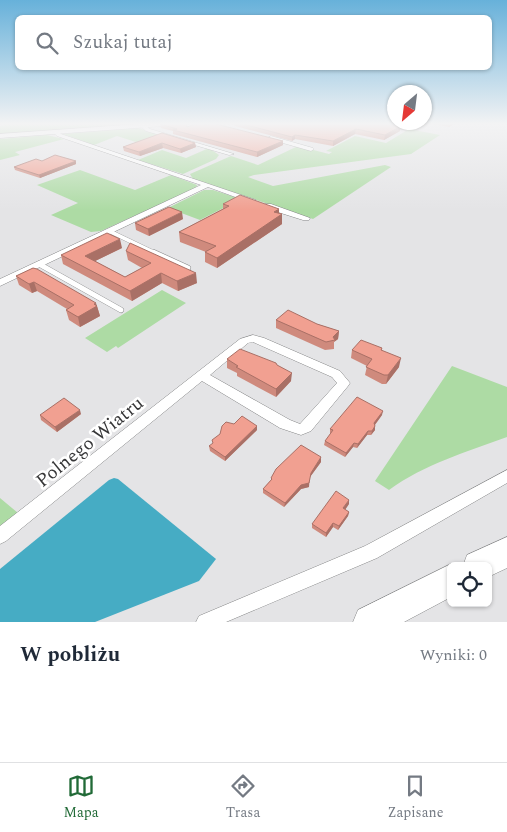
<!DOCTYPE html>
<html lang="pl">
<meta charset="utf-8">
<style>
body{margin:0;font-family:Spectral,serif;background:#f2f2f3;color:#1f2937}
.controls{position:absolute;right:15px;bottom:15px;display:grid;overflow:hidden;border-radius:8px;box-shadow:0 1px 4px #0004}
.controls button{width:45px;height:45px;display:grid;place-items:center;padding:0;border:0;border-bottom:1px solid #e0e1e3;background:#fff;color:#1f2937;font:25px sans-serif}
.compass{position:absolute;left:387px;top:85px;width:45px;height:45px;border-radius:50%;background:#fff;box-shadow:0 1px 4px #0004;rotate:208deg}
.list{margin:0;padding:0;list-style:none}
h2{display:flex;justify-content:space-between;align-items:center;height:65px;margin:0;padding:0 20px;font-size:21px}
h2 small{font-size:16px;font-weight:400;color:#747a83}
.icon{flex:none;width:28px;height:28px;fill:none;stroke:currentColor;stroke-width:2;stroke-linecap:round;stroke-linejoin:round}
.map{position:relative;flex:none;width:507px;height:622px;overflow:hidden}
.search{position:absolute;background:#fff;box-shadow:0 1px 4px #0004;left:15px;right:15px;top:15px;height:55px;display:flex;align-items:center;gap:12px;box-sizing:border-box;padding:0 18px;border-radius:8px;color:#747a83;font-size:19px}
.sheet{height:140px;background:#fff}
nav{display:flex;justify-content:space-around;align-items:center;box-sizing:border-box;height:70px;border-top:1px solid #e0e1e3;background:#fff;font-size:14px;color:#747a83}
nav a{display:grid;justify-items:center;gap:2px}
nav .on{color:#216a37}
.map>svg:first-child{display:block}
.green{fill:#addba4}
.water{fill:#46acc4}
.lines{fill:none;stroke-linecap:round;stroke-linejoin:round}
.service-far1-casing{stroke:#858687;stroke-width:4.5}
.service-casing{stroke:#858687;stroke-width:6}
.minor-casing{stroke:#858687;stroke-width:1}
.tertiary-casing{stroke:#858687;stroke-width:1}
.motorway-casing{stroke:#858687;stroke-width:1}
.service-far1{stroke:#fff;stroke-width:4}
.service{stroke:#fff;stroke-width:5}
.minor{fill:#fff;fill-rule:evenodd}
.tertiary{fill:#fff;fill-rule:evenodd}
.motorway{fill:#fff;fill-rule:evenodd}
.wall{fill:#cf8a7d}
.shaded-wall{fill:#a97066}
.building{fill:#f1a091;stroke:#a97066}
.labels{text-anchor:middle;stroke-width:5;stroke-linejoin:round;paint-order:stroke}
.near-street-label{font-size:19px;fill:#373738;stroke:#fff}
</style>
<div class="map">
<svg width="507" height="622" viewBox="0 0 507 622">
<rect width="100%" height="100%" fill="#e4e4e6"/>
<path class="green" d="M12 123H143L0 134V126Z
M138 128 162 135 139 143 117 136 94 145 63 134Z
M409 129 440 135 411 154 254 175 248 177 273 186 385 165 391 167 313 219 193 179 190 174 231 156 258 165 298 146 329 154 332 152 326 151 355 136 386 143Z
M47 135 64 139 15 152 20 155 0 160V139Z
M209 148 219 155 216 159 183 174 138 160 162 150 186 158Z
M80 170 135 190 171 175 197 185 196 188 101 231 91 232 51 215 78 203 37 185Z
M204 190H213L241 199 200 220 168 208Z
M162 290 186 303 118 348 116 346 107 352 85 338Z
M452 366 507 387V437C466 452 425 464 389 490L375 481Z
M0 498 18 513 0 527Z"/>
<path class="water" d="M114 478 118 479 216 559 199 581 95 622H0V569L109 480Z"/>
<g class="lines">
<g class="service-far1-casing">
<path id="service-far1" d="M109 231 155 253"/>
</g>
<g class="service-casing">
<path id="service" d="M153 252 188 268
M39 264 121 310"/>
</g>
<g class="minor-casing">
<path id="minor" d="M379 123H386L409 128 406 130 379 124Z
M140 124H144L150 129 234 154 229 155 146 131 140 126Z
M53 130H57L61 134 256 200 249 202 208 187 0 286V279L201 185 57 136 52 131Z
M271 136 313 148 314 149 311 151 269 139 268 138Z
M265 204H271L310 218 309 220H303L265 208Z
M253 335 264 338 340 371 350 383 348 386 311 431 301 435 280 428 202 381 6 541 0 544V526L240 339ZM253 342 332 377 337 383 300 424 290 420 210 375 248 343Z
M507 470V483L377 558 226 622H196L199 616 365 546Z"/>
</g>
<g class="tertiary-casing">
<path id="tertiary" d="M153 123H180L176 125 0 138V134Z"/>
</g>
<g class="motorway-casing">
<path id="motorway" d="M507 537V568L488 577V566H463L467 555Z
M451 564 455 566H451V597L404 622H353L358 610Z"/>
</g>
<use href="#service-far1" class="service-far1"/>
<use href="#service" class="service"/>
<use href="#minor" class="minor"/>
<use href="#tertiary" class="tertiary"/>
<use href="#motorway" class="motorway"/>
</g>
<path class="wall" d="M233 123H384L400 131 384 140 355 134 333 146 295 139 292 141 235 126Z
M388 123H415L409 126Z
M429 123H455L449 127Z
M160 124 187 127 283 141V145L257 157 173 134V131L161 128Z
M162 133 195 143 196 147 181 153 163 148 140 156 124 151 123 147Z
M42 161 76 164 40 178 15 170 14 167Z
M223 204 279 213 282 224 217 268 205 262V252H206L180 242 179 232 223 209Z
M183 219 149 236 136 230 135 223Z
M122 248 95 261 125 277 142 268 128 260 126 251 197 283 178 291 162 283 132 301 63 264 61 255Z
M33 268 97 306 100 316 80 327 69 320 66 310 67 309 37 291 32 293 19 285 16 276Z
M276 320 317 324 339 331 338 339 334 342V349L325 350 276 328Z
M382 348V350L399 367 386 384H382L365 375 367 366 351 358 352 350Z
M227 359 277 365 291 381 276 397 237 376V373L227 368Z
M81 414 57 432 41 420 40 415Z
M382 415 375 425V430L371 435H367L357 448 353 447 345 457 324 445 325 441 331 434 330 433V429Z
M257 430 225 461 210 451 209 446Z
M321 462 310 477 309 487 301 489 284 507 263 493V489L271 480V478Z
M349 504 345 509 349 512 348 516 338 530 333 527 326 537 312 528V524Z"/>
<path class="shaded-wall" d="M409 123H415L409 126Z
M450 123H455L449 127Z
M401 126 400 131 384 140 385 135Z
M356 129 355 134 333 146V141Z
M295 135V139L292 141V137Z
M283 141V145L257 157V152Z
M162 143 163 148 140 156 139 152Z
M195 143 196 147 181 153 180 149Z
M76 161V164L40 178 39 175Z
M279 209V216L282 214V224L217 268V258L274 212Z
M182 212 183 219 149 236 148 229Z
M120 239 122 248 87 265 85 256Z
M161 273 162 283 132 301 130 291Z
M196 273 197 283 178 291 177 281Z
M34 282 37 291 32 293 29 284Z
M96 303 100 316 80 327 78 317Z
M339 331 338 339 334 342 335 340 333 337Z
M401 358 399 367 386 384 388 375Z
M292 373 291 381 276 397V389Z
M80 410 81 414 57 432 55 427Z
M383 411 382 415 373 427 374 423Z
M257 426V430L225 461V457Z
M375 426V430L371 435 372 431Z
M368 431 367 435 357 448 358 444Z
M354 443 353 447 345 457 346 453Z
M321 457V462L310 477 311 473Z
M309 483V487L301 489 284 507 285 503 301 485Z
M349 500V504L343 513V508Z
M349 512 348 516 338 530 339 526Z
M333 523V527L326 537V533Z"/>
<path class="building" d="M177 123H186L187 127 199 123 207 125 212 123 283 141 257 152 173 130 177 129 160 124Z
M239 123H384L401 126 385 135 356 129 333 141 295 135 292 137Z
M162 133 195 143 180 149 162 143 139 152 123 147Z
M55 155 76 161 39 175 14 167 36 159 42 161Z
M240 195 279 209 274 212 282 214 217 258 205 252 216 246 179 232 229 206 223 204Z
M169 207 182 212 148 229 135 223Z
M107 233 120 239 85 256 125 277 151 263 126 251 130 243 196 273 177 281 161 273 130 291 61 255Z
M33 268 37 269 96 303 94 304 97 306 78 317 66 310 74 305 34 282 29 284 16 276Z
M288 310 317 324 339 331 333 337 335 340 326 342 276 320Z
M361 340 382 348 381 350 401 358 388 375H384L366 367 372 359 352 350Z
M240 349 276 363 277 365 292 373 276 389 236 367 238 366 227 359Z
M357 397 383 411 374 423 375 426 372 431H368L358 444 354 443 346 453 325 441 333 430 330 429Z
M64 398 80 410 55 427 40 415Z
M242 416 257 426 225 457 209 446 213 443 212 440 220 434 222 426 226 422 234 424Z
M301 445 321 457 311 473 309 483 301 485 285 503 263 489 272 479 271 478 276 469Z
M336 491 349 500 343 508 349 512 339 526 333 523 326 533 312 524Z"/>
<linearGradient id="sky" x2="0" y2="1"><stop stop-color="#67b1da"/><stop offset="0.59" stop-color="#f3f3f4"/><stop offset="1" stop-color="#f3f3f4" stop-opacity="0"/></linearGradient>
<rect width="507" height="210" fill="url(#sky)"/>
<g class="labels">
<g class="near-street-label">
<text transform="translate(89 441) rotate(-39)" y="7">Polnego Wiatru</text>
</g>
</g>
</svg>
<div class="controls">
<button><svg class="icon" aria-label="locate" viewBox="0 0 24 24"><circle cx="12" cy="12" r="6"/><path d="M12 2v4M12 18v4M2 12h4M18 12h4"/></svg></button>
</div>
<svg class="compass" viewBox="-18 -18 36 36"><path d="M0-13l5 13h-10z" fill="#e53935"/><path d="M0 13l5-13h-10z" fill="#747a83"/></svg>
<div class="search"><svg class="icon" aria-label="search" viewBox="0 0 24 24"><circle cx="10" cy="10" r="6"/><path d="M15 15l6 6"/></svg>Szukaj tutaj</div>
</div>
<section class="sheet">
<h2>W pobliżu<small>Wyniki: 0</small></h2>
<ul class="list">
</ul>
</section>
<nav>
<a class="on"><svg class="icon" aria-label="map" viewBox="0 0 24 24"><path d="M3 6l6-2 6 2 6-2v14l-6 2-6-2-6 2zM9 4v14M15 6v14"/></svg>Mapa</a>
<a><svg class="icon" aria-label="directions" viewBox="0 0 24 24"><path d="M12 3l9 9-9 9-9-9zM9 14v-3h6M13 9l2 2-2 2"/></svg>Trasa</a>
<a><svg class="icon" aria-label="saved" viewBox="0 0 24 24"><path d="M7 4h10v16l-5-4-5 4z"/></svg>Zapisane</a>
</nav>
